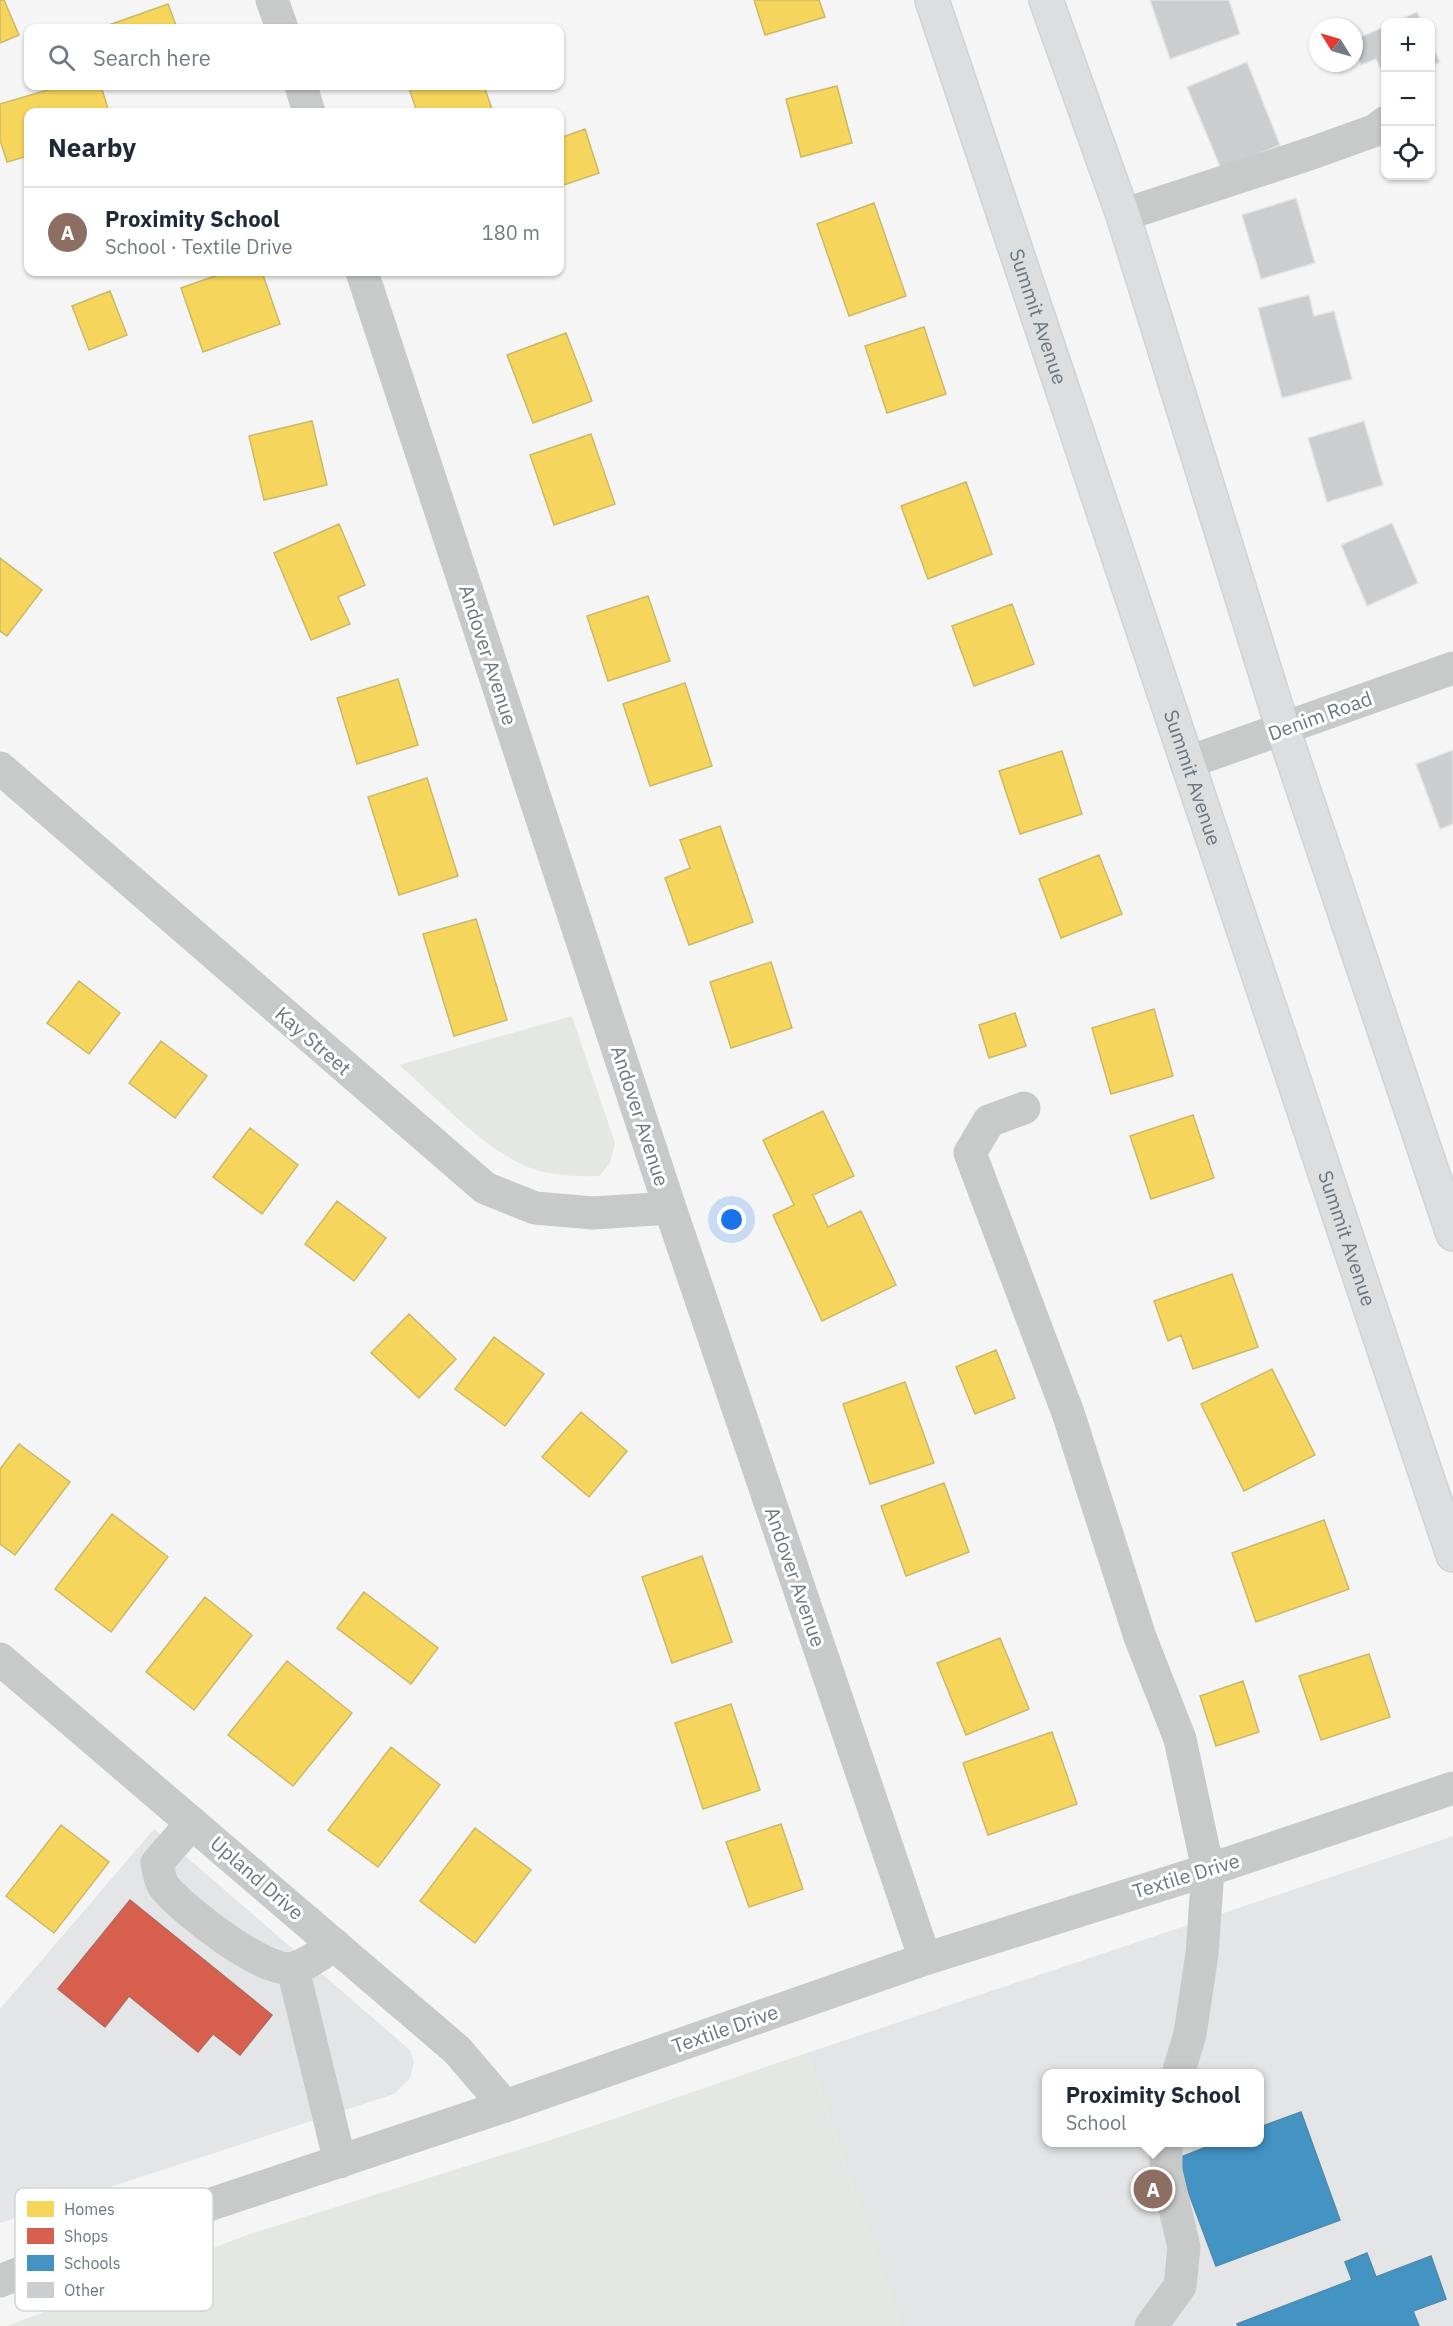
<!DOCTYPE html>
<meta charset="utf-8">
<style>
body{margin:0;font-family:"IBM Plex Sans",sans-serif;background:#f6f6f7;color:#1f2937}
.controls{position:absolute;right:18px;top:18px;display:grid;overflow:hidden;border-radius:12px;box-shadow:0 2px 4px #0004}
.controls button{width:54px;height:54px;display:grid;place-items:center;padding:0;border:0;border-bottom:2px solid #e0e1e3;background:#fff;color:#1f2937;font:30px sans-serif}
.compass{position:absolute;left:1309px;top:18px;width:54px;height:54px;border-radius:50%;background:#fff;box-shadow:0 2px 4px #0004;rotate:307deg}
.you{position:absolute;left:732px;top:1220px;width:21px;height:21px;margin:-15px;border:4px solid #fff;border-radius:50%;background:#1a73e8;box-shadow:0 0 0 9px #1a73e833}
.badge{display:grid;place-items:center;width:39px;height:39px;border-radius:50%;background:#b45309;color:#fff;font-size:20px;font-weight:700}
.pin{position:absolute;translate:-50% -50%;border:3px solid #fff;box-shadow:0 2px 6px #0006}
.popup{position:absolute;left:1042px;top:2069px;width:222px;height:78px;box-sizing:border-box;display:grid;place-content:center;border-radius:12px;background:#fff;filter:drop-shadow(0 2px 4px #0005);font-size:20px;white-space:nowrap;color:#747a83}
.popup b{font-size:22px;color:#1f2937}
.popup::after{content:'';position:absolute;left:50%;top:100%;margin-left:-12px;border:12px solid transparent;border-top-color:#fff}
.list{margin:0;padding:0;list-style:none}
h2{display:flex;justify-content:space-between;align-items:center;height:78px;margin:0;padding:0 24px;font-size:26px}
h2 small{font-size:20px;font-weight:400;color:#747a83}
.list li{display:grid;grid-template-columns:39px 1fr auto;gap:18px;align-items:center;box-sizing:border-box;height:90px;padding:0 24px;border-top:2px solid #e0e1e3}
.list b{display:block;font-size:22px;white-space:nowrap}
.list p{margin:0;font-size:20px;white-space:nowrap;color:#747a83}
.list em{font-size:20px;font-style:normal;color:#747a83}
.icon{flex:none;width:33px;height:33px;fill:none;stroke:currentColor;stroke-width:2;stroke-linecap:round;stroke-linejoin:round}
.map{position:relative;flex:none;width:1453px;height:2326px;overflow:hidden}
.search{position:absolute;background:#fff;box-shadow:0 2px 4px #0004;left:24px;top:24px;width:540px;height:66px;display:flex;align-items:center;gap:15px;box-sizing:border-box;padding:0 21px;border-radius:12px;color:#747a83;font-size:22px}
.panel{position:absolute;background:#fff;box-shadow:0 2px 4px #0004;left:24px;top:108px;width:540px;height:168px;border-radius:12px}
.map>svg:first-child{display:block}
.built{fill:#e4e5e6;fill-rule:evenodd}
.green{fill:#e4e7e2}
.homes{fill:#f6d55c;stroke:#ccb967;stroke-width:1.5}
.shops{fill:#d6604d;stroke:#b5675d;stroke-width:1.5}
.schools{fill:#4393c3;stroke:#4e8baf;stroke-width:1.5}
.building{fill:#cccdce;stroke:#e4e4e4;stroke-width:1.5}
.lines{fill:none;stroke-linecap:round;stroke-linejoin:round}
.major-casing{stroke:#d1d2d3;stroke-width:36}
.minor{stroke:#c8caca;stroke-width:33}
.major{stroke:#dddedf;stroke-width:33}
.labels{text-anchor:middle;stroke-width:6;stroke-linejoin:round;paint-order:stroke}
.street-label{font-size:20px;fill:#697881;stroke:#fff}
.key{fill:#fff;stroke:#d2d6d9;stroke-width:1.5}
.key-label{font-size:16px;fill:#697881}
</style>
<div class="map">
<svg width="1453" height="2326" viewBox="0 0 1453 2326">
<rect width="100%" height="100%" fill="#f5f5f5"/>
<path class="built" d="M154 1829 410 2050 414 2062 410 2078 394 2094 0 2223V2009Z
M1453 1836V2326H900L807 2053ZM1046 2074H1260V2142H1046Z"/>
<path class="green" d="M572 1016 615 1143 610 1163 599 1176C573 1177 540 1175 517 1162 475 1140 435 1096 399 1065Z
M807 2053 900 2326H7L250 2234 566 2135Z"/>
<path class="homes" d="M0 0H4L19 35 0 43Z
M754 0H819L825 17 765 35Z
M168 4 177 28H111L109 25Z
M61 86H101L109 112H28V156L7 162 0 140V104Z
M416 86H484L493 112H417L409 88Z
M837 86 852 143 801 157 786 99Z
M585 129 599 173 561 186 560 138Z
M874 203 906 296 849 316 817 224Z
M226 272H262L280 324 203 352 181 288Z
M110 291 127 335 89 350 72 306Z
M924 327 946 394 887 413 865 346Z
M566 333 592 401 533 423 507 355Z
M312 421 327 485 264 500 249 436Z
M591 434 615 504 554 525 530 455Z
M966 482 992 554 928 579 901 506Z
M339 524 365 585 338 597 350 624 311 640 274 553Z
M0 558 42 590 7 636 0 631Z
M648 596 670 661 608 681 587 616Z
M1012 604 1034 664 974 686 952 626Z
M398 679 418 745 357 764 337 698Z
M685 683 712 766 650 786 623 704Z
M1062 751 1082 814 1020 834 999 771Z
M427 778 458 876 399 895 368 797Z
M720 826 753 922 689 945 665 878 690 868 680 840Z
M1099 855 1122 914 1061 938 1039 879Z
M476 919 507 1020 454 1036 423 934Z
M771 962 792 1028 731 1048 710 982Z
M79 981 120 1013 89 1054 47 1023Z
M1154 1009 1173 1076 1111 1094 1092 1028Z
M1015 1013 1026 1046 989 1058 979 1025Z
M161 1041 207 1076 175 1118 129 1083Z
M823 1111 854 1176 813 1195 828 1227 861 1211 896 1285 822 1321 773 1215 794 1205 763 1140Z
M1193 1115 1214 1178 1151 1199 1130 1136Z
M250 1128 298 1165 262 1214 213 1177Z
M337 1201 386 1238 354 1281 305 1244Z
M1232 1274 1258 1347 1193 1369 1181 1335 1168 1341 1154 1301Z
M409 1314 456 1359 419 1398 371 1353Z
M494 1337 544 1374 505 1426 455 1389Z
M996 1350 1015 1398 975 1414 956 1367Z
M1272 1369 1315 1455 1244 1491 1201 1404Z
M905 1382 934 1463 870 1484 843 1404Z
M581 1412 627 1451 589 1497 542 1457Z
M19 1444 70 1482 15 1555 0 1544V1469Z
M944 1483 969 1552 906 1576 881 1506Z
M112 1514 168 1557 111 1632 55 1589Z
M1324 1520 1349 1589 1256 1622 1232 1553Z
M702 1556 732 1642 672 1663 642 1577Z
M364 1592 438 1648 411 1684 337 1628Z
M205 1597 252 1635 194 1710 146 1672Z
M1000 1638 1029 1709 966 1735 937 1663Z
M1369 1654 1390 1717 1321 1740 1299 1676Z
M287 1661 352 1713 293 1786 228 1735Z
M1243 1681 1259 1732 1216 1746 1200 1696Z
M731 1704 760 1790 703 1809 675 1723Z
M1052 1732 1077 1804 988 1835 963 1763Z
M391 1747 440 1785 378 1867 328 1830Z
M781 1824 803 1889 749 1907 726 1842Z
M61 1825 109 1862 54 1933 6 1896Z
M475 1828 531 1870 475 1943 420 1901Z"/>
<path class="shops" d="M130 1900 272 2015 240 2055 213 2034 198 2052 129 1996 105 2027 58 1989Z"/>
<path class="schools" d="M1301 2112 1340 2220 1216 2266 1176 2159 1219 2142H1260V2127Z
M1367 2253 1376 2277 1431 2256 1446 2299 1413 2311 1419 2326H1238L1237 2324 1352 2280 1345 2262Z"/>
<path class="building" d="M1150 0H1229L1240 34 1170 59Z
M1417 12 1422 22H1394Z
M1386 26V80L1376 59 1361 65 1354 49V40Z
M1430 42 1440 62 1430 66Z
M1247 62 1280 145 1221 169 1187 87Z
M1296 198 1315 263 1261 279 1242 215Z
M1309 295 1314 316 1334 311 1352 379 1282 398 1258 308Z
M1364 421 1383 485 1327 502 1308 438Z
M1392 523 1418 583 1367 606 1341 545Z
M1453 750V824L1440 829 1416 764Z"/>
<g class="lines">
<g class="major-casing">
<g id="major">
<path id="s1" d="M932 0 1453 1555"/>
<path d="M1046 0 1123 215 1283 729 1453 1234"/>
</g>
</g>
<path class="minor" d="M272 0 282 28
M301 86 309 112
M1123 215 1312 153 1376 130 1386 122
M362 272 670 1208 925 1959
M1186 763 1453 668
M0 768 485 1188 535 1208 593 1213 670 1208
M1024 1108 989 1121 970 1153 1068 1413 1140 1637 1180 1739 1208 1870 1202 1954 1190 2034 1178 2074
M0 1659 457 2050 505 2106
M192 1823 157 1863C159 1871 160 1883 166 1889 185 1911 265 1975 294 1968 307 1965 323 1952 335 1945
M293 1969 340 2162
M0 2281 92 2244 505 2106 925 1959 1208 1870 1453 1788
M1151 2326 1180 2286 1184 2247 1166 2171V2142"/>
<use href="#major" class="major"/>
</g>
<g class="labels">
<g class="street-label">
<text dy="7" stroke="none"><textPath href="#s1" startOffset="334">Summit Avenue</textPath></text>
<text transform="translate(488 655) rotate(72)" y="7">Andover Avenue</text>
<text transform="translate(1320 716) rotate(-20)" y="7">Denim Road</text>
<text dy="7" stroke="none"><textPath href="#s1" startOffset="820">Summit Avenue</textPath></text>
<text transform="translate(313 1041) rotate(41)" y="7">Kay Street</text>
<text transform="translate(640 1116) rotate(72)" y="7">Andover Avenue</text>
<text dy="7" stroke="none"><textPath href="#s1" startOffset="1306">Summit Avenue</textPath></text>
<text transform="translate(795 1577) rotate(71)" y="7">Andover Avenue</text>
<text transform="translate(1186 1876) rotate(-17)" y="7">Textile Drive</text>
<text transform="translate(257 1878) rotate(41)" y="7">Upland Drive</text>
<text transform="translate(725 2029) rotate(-19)" y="7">Textile Drive</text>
</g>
</g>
<rect x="15" y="2188" width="198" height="123" rx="9" class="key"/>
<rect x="27" y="2201" width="27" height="16" fill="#f6d55c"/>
<rect x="27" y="2228" width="27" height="16" fill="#d6604d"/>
<rect x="27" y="2255" width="27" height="16" fill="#4393c3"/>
<rect x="27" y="2282" width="27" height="16" fill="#cccdce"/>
<g class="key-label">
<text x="64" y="2215">Homes</text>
<text x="64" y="2242">Shops</text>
<text x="64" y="2269">Schools</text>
<text x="64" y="2296">Other</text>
</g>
</svg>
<div class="controls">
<button>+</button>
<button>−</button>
<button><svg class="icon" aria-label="locate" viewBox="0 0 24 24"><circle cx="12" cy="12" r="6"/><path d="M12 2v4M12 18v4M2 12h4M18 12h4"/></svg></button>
</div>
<svg class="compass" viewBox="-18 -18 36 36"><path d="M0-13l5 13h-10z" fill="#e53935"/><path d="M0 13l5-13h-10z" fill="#747a83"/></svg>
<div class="you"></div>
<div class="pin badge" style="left:1153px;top:2189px;background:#8d6e63">A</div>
<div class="popup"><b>Proximity School</b>School</div>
<div class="search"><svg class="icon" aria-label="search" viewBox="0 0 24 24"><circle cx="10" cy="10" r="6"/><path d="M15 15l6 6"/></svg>Search here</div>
<section class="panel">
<h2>Nearby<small></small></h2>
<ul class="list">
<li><span class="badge" style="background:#8d6e63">A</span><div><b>Proximity School</b><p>School · Textile Drive</p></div><em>180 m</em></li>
</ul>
</section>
</div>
